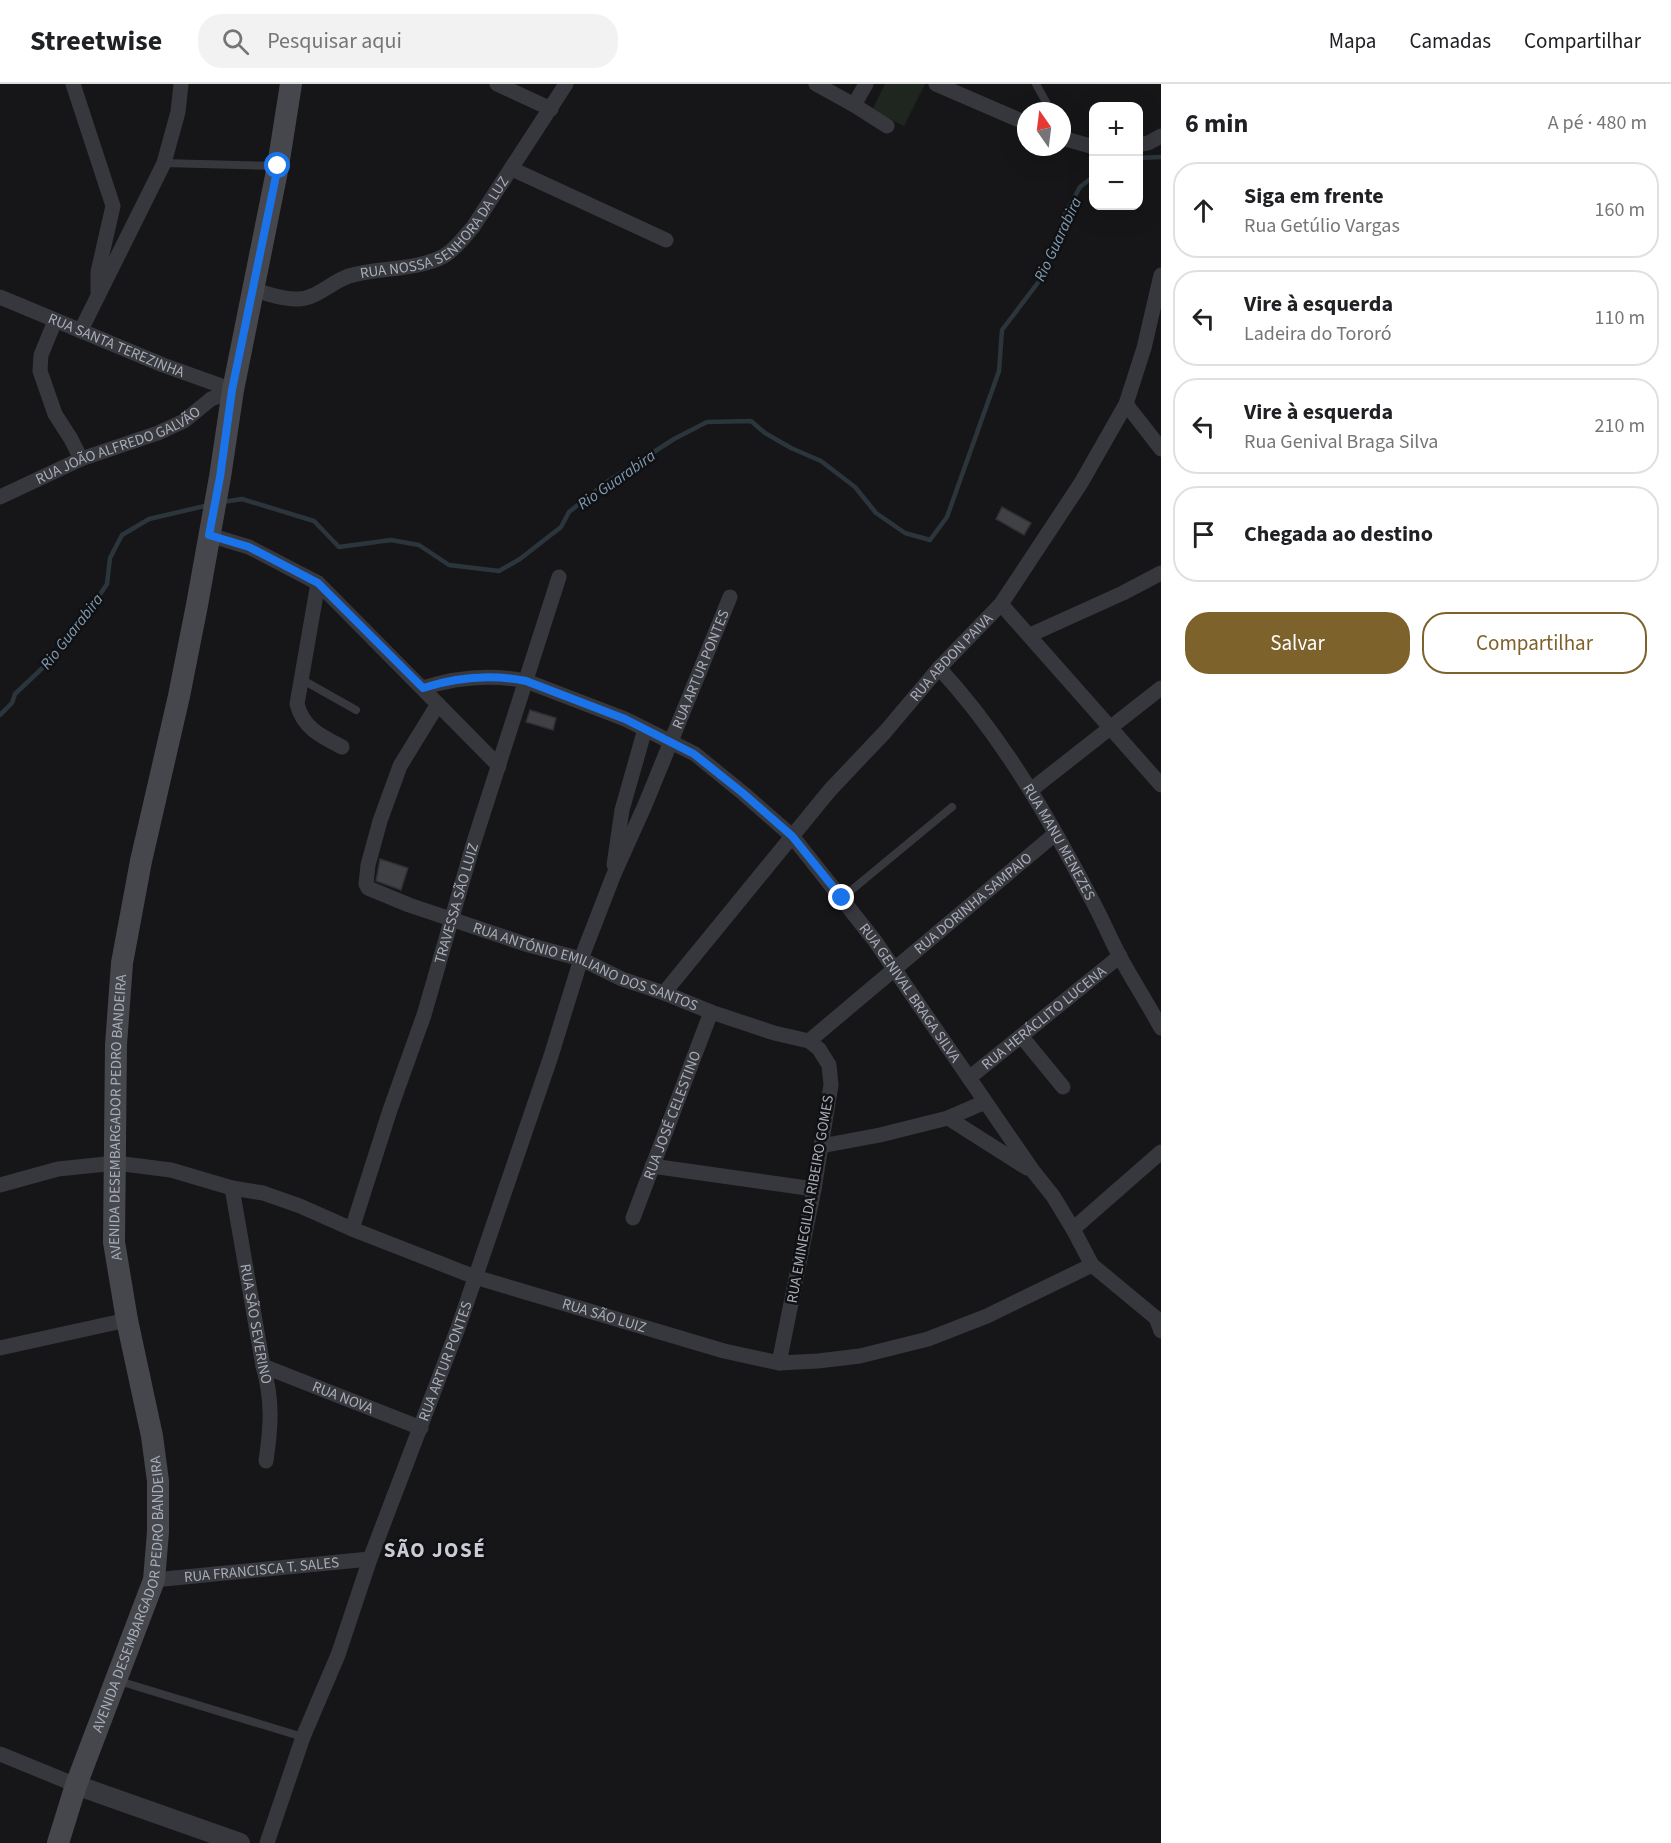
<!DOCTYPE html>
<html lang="pt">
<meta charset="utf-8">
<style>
body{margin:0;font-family:"Source Sans 3",sans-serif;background:#f2f2f2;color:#202124}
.controls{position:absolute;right:18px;top:18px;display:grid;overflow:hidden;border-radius:12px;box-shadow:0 6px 24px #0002}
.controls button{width:54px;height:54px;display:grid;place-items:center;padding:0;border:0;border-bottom:2px solid #e0e0e0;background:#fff;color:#202124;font:30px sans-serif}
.compass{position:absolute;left:1017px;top:18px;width:54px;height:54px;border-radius:50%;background:#fff;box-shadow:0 6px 24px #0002;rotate:346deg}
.stop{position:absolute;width:18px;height:18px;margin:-14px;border:4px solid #1a73e8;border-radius:50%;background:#fff}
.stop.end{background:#1a73e8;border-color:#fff;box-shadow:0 2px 6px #0008}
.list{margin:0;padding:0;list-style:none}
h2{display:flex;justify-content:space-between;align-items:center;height:78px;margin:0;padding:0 24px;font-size:26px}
h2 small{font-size:20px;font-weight:400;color:#757577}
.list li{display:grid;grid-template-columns:39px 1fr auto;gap:18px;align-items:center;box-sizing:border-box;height:96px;margin:0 12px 12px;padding:0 12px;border:2px solid #e0e0e0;border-radius:24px}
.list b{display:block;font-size:22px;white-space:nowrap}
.list p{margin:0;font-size:20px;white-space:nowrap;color:#757577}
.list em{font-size:20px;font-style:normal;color:#757577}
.actions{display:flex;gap:12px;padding:18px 24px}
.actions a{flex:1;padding:14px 0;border:2px solid #7e622b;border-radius:24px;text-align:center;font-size:21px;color:#7e622b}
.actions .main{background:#7e622b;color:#fff}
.icon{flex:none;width:33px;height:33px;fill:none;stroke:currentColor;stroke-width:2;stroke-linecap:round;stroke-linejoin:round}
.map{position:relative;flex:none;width:1161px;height:1759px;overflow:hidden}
header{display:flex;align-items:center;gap:36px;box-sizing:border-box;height:84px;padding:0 30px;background:#fff;border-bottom:2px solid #e0e0e0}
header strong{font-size:28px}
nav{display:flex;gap:33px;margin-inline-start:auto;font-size:21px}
.search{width:420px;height:54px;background:#f2f2f2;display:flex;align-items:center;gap:15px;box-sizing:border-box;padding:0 21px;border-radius:24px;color:#757577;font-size:22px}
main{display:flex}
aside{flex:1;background:#fff}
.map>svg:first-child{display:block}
.green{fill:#1e261f}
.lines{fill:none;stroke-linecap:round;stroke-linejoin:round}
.stream{stroke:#2c353c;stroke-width:4.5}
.building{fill:#404145;stroke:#303034;stroke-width:1.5}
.service{stroke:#37383d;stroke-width:8}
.minor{stroke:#37383d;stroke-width:15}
.tertiary{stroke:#37383d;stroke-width:20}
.secondary{stroke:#45474d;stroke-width:22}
.route{stroke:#1a73e8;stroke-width:8}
.labels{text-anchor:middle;stroke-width:5;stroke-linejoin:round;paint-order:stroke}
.street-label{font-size:15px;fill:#a8adb8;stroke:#111113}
.water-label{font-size:16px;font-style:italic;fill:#7f9bb3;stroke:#111113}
.district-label{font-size:21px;font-weight:bold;letter-spacing:1.5px;fill:#c9ccd4;stroke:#111113}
</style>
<header>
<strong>Streetwise</strong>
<div class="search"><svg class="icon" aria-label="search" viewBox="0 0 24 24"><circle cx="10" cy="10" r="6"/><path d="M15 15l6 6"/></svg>Pesquisar aqui</div>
<nav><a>Mapa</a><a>Camadas</a><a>Compartilhar</a></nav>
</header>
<main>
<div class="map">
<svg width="1161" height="1759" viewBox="0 0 1161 1759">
<rect width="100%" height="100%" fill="#161618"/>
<path class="green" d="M885 0H925L904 42 872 26Z"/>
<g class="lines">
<path class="stream" d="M1138 74 1161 73
M223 418 242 415 314 437 339 463 391 456 419 461 449 481 499 487 520 475 561 443 569 428 607 398 674 355 707 338 751 337 765 349 791 364 821 377 855 403 876 429 905 449 930 456 947 433 999 287 1002 246 1043 192 1055 164 1064 132 1080 103 1094 92
M0 631 12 619 15 610 53 574 93 521 107 500 110 474 122 451 149 435 209 421"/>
</g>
<path class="building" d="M1002 423 1031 439 1024 451 996 435Z
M530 626 556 634 553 646 526 638Z
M380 775 408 784 401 806 376 797Z"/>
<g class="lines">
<path class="service" d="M1036 0 1051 27
M164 79 277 82
M301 595 356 626
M842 814 952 723
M119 1597 303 1653"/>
<g class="minor">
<path d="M73 0 113 122 98 188V208"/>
<path d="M497 0 551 25"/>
<path d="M816 0 854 21 887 42"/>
<path d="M936 0 1026 39"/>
<path d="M854 21 866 0"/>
<path d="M1062 54 1094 63"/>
<path d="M1138 61 1148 59 1161 52"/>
<path d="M512 85 666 156"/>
<path id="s1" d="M254 206C269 210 284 216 299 215 317 214 333 197 349 192 380 183 415 187 444 172 456 165 464 153 473 143L566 0"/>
<path id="s2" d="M0 213 163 281 233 306"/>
<path d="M55 237 41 271 40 287 55 330 71 355 81 375"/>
<path d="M81 246 164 79 178 28 181 0"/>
<path d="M1126 320 1161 365"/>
<path id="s3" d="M0 413 81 375 158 349 184 337 211 315 233 306"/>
<path d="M209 451 249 463 318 499 499 682"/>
<path d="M318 499 297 620C303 644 321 652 342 663"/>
<path d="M1001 520 1161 701"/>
<path d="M1030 551 1123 509 1161 489"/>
<path id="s4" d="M939 584C1003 653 1050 736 1094 820 1103 837 1111 856 1120 873 1133 897 1148 920 1161 944"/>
<path id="s5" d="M423 604C457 593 491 590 526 597L625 635 695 670 744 710 792 752 875 857 1033 1087 1053 1112 1073 1145 1092 1181 1156 1234 1161 1247"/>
<path id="s6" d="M438 620 400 682 380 737 368 781 366 800 368 804 409 821 525 860 581 875 622 895 664 909 711 928 774 949 809 957 819 965 829 981 831 1001 814 1105 779 1279"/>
<path d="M1031 706 1161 604"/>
<path d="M614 781 622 726 645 645"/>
<path id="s7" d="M664 909 830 706 885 648 939 584 1001 520 1081 399 1126 320 1144 264 1161 191"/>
<path d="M1022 953 1063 1003"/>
<path id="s8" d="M809 957 1055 750"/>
<path id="s9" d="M969 994 1120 872"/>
<path d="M948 1034 1027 1084"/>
<path d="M821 1062 880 1051 948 1034 985 1018"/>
<path d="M652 1082 814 1105"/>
<path id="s10" d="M0 1101 58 1085 116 1079 171 1086 232 1104 263 1109 300 1122 352 1145 475 1193 724 1267 779 1279 818 1277 860 1272 928 1255 987 1232 1092 1181"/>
<path id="s11" d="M232 1104 263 1282C273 1317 271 1342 266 1377"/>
<path id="s12" d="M633 1134 711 928"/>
<path id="s13" d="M352 1145 390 1026 424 931 473 761 559 493"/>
<path d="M1073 1145 1161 1068"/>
<path d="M0 1264 127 1236"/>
<path id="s14" d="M263 1282 421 1344"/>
<path id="s15" d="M154 1496 370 1475"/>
<path d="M0 1670 76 1701"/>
<path id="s16" d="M267 1759 303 1653 338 1571 370 1475 458 1244 551 972 581 875 614 790 645 721 730 513"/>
</g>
<path class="tertiary" d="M76 1701 240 1759"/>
<path class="secondary" id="s17" d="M58 1759 76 1701 154 1496 158 1448V1397L152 1352 127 1236 114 1158 116 961 122 879 141 777 179 612 197 521 220 393 233 306 278 82 291 0"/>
</g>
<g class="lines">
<path class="route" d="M278 82 232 306 220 393 209 451 249 463 318 499 423 604C457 593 491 590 526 597L625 635 694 670 744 710 792 752 842 814"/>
</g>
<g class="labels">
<g class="street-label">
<text dy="5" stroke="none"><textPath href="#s1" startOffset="206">RUA NOSSA SENHORA DA LUZ</textPath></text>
<text dy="5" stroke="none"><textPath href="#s2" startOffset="126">RUA SANTA TEREZINHA</textPath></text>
<text dy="5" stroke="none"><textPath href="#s3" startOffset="129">RUA JOÃO ALFREDO GALVÃO</textPath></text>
<text dy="5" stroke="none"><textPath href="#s7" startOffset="442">RUA ABDON PAIVA</textPath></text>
<text dy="5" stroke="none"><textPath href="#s16" startOffset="1252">RUA ARTUR PONTES</textPath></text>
<text dy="5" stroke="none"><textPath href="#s4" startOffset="212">RUA MANU MENEZES</textPath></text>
<text dy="5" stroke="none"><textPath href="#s13" startOffset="342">TRAVESSA SÃO LUIZ</textPath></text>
<text dy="5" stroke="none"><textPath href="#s8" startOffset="214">RUA DORINHA SAMPAIO</textPath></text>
<text dy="5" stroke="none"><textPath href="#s6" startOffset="432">RUA ANTÓNIO EMILIANO DOS SANTOS</textPath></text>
<text dy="5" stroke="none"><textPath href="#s5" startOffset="612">RUA GENIVAL BRAGA SILVA</textPath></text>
<text dy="5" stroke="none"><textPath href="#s9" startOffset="96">RUA HERÁCLITO LUCENA</textPath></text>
<text dy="5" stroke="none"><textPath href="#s12" startOffset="110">RUA JOSÉ CELESTINO</textPath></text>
<text dy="5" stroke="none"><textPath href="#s17" startOffset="747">AVENIDA DESEMBARGADOR PEDRO BANDEIRA</textPath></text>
<text transform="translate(810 1115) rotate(-80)" y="5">RUA EMINEGILDA RIBEIRO GOMES</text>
<text dy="5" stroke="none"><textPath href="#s10" startOffset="632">RUA SÃO LUIZ</textPath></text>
<text dy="5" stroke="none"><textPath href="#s11" startOffset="138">RUA SÃO SEVERINO</textPath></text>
<text dy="5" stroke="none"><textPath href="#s16" startOffset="514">RUA ARTUR PONTES</textPath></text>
<text dy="5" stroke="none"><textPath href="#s14" startOffset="86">RUA NOVA</textPath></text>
<text dy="5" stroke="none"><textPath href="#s15" startOffset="108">RUA FRANCISCA T. SALES</textPath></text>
<text dy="5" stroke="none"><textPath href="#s17" startOffset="261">AVENIDA DESEMBARGADOR PEDRO BANDEIRA</textPath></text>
</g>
<g class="water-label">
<text transform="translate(1057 155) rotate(-65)" y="6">Rio Guarabira</text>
<text transform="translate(616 395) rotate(-35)" y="6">Rio Guarabira</text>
<text transform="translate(71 547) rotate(-52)" y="6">Rio Guarabira</text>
</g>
<g class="district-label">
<text x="435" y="1473">SÃO JOSÉ</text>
</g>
</g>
</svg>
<div class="controls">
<button>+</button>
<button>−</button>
</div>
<svg class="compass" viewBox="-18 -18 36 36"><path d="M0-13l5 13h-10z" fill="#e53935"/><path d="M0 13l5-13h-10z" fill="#757577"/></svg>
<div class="stop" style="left:278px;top:82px"></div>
<div class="stop end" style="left:842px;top:814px"></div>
</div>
<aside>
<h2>6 min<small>A pé · 480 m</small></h2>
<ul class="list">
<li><svg class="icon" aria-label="ahead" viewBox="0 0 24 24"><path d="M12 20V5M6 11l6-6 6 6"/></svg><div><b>Siga em frente</b><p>Rua Getúlio Vargas</p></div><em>160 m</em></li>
<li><svg class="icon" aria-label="left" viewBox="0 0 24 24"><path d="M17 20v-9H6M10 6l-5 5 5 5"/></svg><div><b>Vire à esquerda</b><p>Ladeira do Tororó</p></div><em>110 m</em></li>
<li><svg class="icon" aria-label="left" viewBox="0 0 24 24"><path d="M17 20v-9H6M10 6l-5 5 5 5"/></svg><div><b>Vire à esquerda</b><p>Rua Genival Braga Silva</p></div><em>210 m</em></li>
<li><svg class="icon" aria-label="arrive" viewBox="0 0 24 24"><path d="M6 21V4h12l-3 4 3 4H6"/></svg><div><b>Chegada ao destino</b></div></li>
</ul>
<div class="actions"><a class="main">Salvar</a><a>Compartilhar</a></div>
</aside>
</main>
